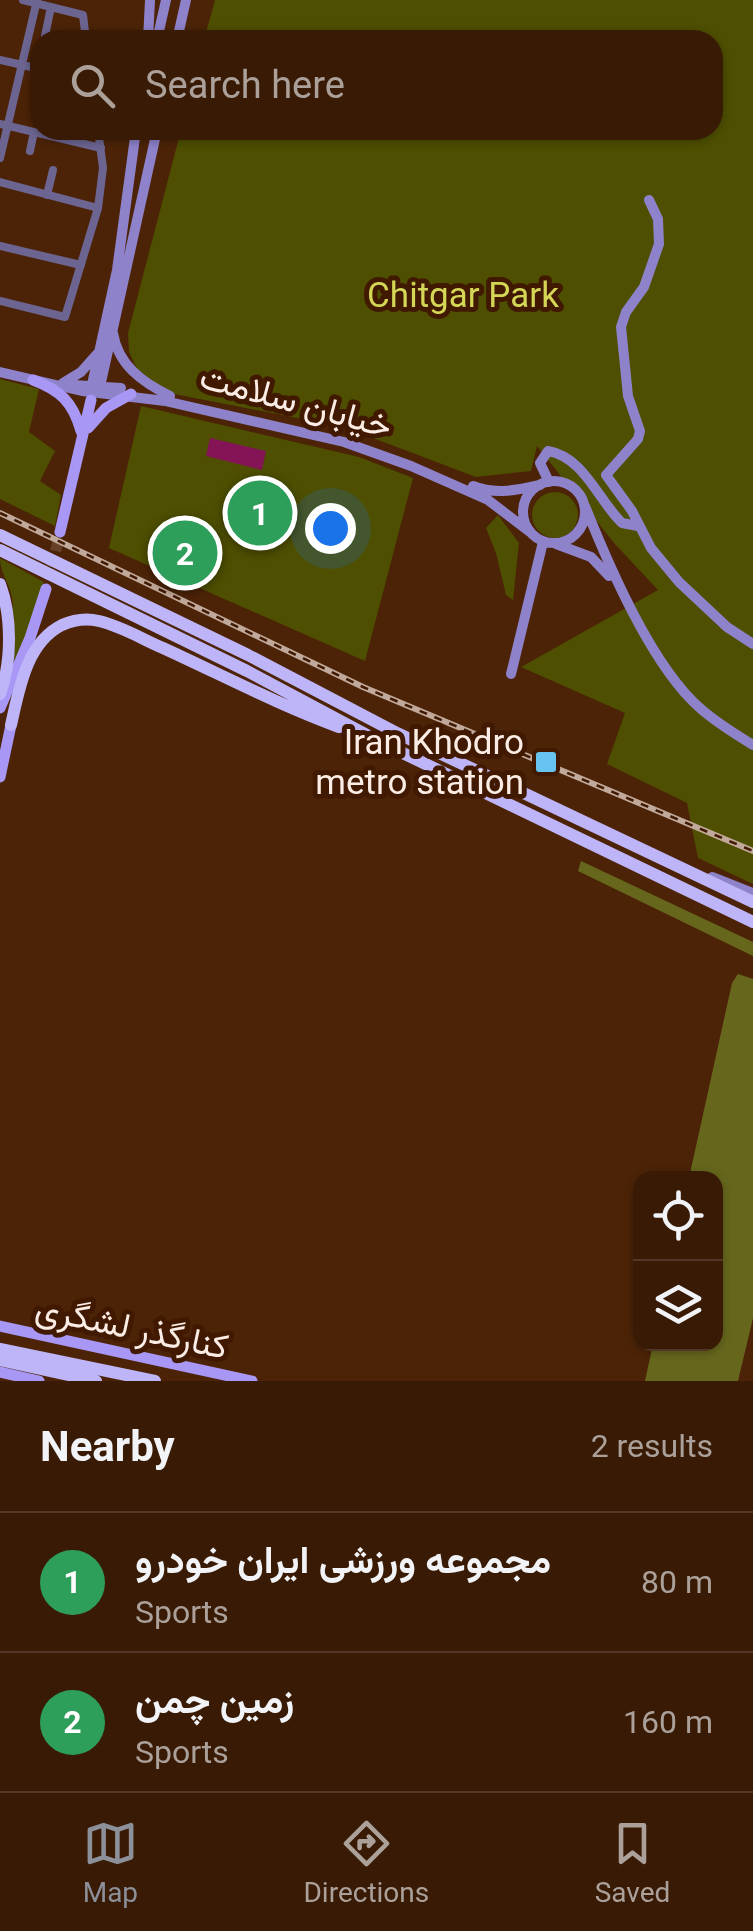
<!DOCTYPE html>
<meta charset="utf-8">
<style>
body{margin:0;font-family:Roboto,Vazirmatn,sans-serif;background:#40230f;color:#f1f3f6}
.controls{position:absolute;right:30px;bottom:30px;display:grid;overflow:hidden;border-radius:20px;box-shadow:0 2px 8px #0004}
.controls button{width:90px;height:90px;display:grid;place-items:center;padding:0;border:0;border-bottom:2px solid #533827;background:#391a05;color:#f1f3f6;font:50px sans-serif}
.you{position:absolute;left:330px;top:528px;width:35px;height:35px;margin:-25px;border:8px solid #fff;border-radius:50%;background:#1a73e8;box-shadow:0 0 0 15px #1a73e833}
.badge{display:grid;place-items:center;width:65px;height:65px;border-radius:50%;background:#8c9099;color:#fff;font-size:32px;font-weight:700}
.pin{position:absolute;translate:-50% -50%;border:5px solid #fff;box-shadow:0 2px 10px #0006}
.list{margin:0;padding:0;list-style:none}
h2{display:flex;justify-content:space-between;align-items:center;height:130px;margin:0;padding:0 40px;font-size:42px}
h2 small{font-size:32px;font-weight:400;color:#aba19a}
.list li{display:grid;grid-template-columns:65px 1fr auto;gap:30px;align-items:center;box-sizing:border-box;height:140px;padding:0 40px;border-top:2px solid #533827}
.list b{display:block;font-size:38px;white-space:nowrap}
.list p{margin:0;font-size:32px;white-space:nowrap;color:#aba19a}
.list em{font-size:32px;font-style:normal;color:#aba19a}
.icon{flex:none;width:55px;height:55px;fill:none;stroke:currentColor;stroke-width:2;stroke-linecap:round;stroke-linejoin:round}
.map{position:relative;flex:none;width:753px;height:1381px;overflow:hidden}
.search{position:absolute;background:#391a05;box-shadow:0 2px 8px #0004;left:30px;right:30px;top:30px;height:110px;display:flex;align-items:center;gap:25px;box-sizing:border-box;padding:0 35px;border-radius:30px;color:#aba19a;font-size:38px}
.sheet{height:410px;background:#391a05}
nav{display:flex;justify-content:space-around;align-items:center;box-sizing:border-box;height:140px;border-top:2px solid #533827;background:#391a05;font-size:28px;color:#aba19a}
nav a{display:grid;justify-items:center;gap:5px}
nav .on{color:#8c9099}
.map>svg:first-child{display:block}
.green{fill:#4e4f00}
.forest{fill:#66671d}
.water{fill:#851457}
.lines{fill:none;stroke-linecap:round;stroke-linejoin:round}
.primary-tunnel{stroke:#664128;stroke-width:11;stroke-dasharray:11 5.5;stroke-linecap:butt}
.street{stroke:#6c6592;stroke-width:8}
.secondary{stroke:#8e82ca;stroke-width:10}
.primary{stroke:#a897f5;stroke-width:11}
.highway{stroke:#beb5f8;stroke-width:12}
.rail-casing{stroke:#c0a89a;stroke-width:6}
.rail{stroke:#401900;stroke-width:2.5;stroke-dasharray:8;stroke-linecap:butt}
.poi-dot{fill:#67c4f0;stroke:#401900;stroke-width:4}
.labels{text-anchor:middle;stroke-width:10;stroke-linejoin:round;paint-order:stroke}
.park-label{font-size:35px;fill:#d3d755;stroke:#401900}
.street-label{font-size:35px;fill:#fbede5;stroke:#401900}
.poi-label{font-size:35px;fill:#fbede5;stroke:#401900;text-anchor:end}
</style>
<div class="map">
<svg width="753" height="1381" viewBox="0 0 753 1381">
<rect width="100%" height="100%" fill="#4c2307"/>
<path class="green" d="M215 0H753V884L698 858 687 803 607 764 625 713 521 667 658 590 614 543 537 446 531 471 476 477 344 427 169 393 137 369 129 352 128 333 181 130H713V40H204Z
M0 379 39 389 29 432 55 451 40 481 61 495 55 526 0 499Z
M141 406 359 457 413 478 365 661 109 548Z
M532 515a23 23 0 1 1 46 0a23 23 0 1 1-46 0Z
M498 515 519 543 513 600 506 595 496 553 486 528Z
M0 558 44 582 30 629 11 667C12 645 15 620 12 598 10 583 0 574 0 558Z"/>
<path class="forest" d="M581 861 753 942V956L578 871Z
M738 974 753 979V1318L738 1381H645L653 1344H716V1178H689L732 983Z"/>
<path class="water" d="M210 438 266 451 262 470 206 456Z"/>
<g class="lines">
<path class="primary-tunnel" d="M52 567 60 532"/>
<path class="street" d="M23 0 83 15 86 40
M45 36 51 7
M0 60 40 69
M0 124 101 148
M30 151 34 132
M0 158 37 0
M0 182 98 208
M47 195 53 170
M0 246 81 265
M0 301 65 317 98 208 103 168 98 130"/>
<path class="secondary" d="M148 40 150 0
M157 40 166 0
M177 40 186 0
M649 200 658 219 659 244 644 287 626 312 621 327 628 396 640 431 638 439 606 475 632 511 651 548 679 582 727 627 753 644
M113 333C118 365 142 382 170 396
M0 372 82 391 165 401 344 442 411 466 488 500 530 532
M63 383 81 372 97 354
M73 385 121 388
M100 387 157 130
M91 389 117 270 136 130
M523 512a31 31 0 1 1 62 0a31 31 0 1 1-62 0Z
M549 482 540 463 548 451C584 457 598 500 622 523L638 526
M473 486C495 495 518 490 540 485
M585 506C609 566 652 667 701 709 717 723 735 734 753 745
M556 544 591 557 609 576
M511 674 543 542
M712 877 753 893"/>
<path class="primary" d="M33 380C60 390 73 402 81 431
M88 428 106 408 131 394
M60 532 91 400
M0 708 30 638 46 589
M0 777 11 725
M0 1326 252 1381
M0 1372 39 1381"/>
<path class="highway" d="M0 535 248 655 397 733 753 902
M0 550 247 671 382 743 753 922
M0 584C12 616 12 662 0 694
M11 725C19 690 26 643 62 625 73 620 87 618 99 621 121 626 142 639 163 648 222 675 279 705 339 727
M0 1349 155 1381
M0 1360 96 1381"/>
<g class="rail-casing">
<path id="rail" d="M0 513 363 687 753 851"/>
</g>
<use href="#rail" class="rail"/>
</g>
<rect class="poi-dot" x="534" y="750" width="24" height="24" rx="5"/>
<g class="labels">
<g class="park-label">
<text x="463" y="307">Chitgar Park</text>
</g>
<g class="street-label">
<text transform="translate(296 401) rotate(15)" y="12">خیابان سلامت</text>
<text transform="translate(132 1327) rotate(12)" y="12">کنارگذر لشگری</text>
</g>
<g class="poi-label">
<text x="524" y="754">Iran Khodro<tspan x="524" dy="40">metro station</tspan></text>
</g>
</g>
</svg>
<div class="controls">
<button><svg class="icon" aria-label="locate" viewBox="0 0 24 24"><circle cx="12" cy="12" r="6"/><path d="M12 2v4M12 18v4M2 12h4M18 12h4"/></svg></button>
<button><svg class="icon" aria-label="layers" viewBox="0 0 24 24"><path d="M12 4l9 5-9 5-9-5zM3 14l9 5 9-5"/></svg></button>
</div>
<div class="you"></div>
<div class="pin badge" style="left:260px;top:513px;background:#2e9e5b">1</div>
<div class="pin badge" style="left:185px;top:553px;background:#2e9e5b">2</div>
<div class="search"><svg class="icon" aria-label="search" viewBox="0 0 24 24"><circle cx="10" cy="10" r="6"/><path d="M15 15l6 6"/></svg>Search here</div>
</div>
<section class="sheet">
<h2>Nearby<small>2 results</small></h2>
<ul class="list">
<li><span class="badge" style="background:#2e9e5b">1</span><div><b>مجموعه ورزشی ایران خودرو</b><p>Sports</p></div><em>80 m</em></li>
<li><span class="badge" style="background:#2e9e5b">2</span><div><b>زمین چمن</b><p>Sports</p></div><em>160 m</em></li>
</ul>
</section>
<nav>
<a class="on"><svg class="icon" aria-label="map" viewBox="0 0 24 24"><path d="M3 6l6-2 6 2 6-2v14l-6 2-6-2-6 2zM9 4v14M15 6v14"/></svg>Map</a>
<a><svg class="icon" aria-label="directions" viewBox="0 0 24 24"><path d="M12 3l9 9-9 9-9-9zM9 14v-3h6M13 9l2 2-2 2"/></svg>Directions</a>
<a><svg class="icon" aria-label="saved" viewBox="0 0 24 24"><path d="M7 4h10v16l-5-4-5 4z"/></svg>Saved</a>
</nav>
